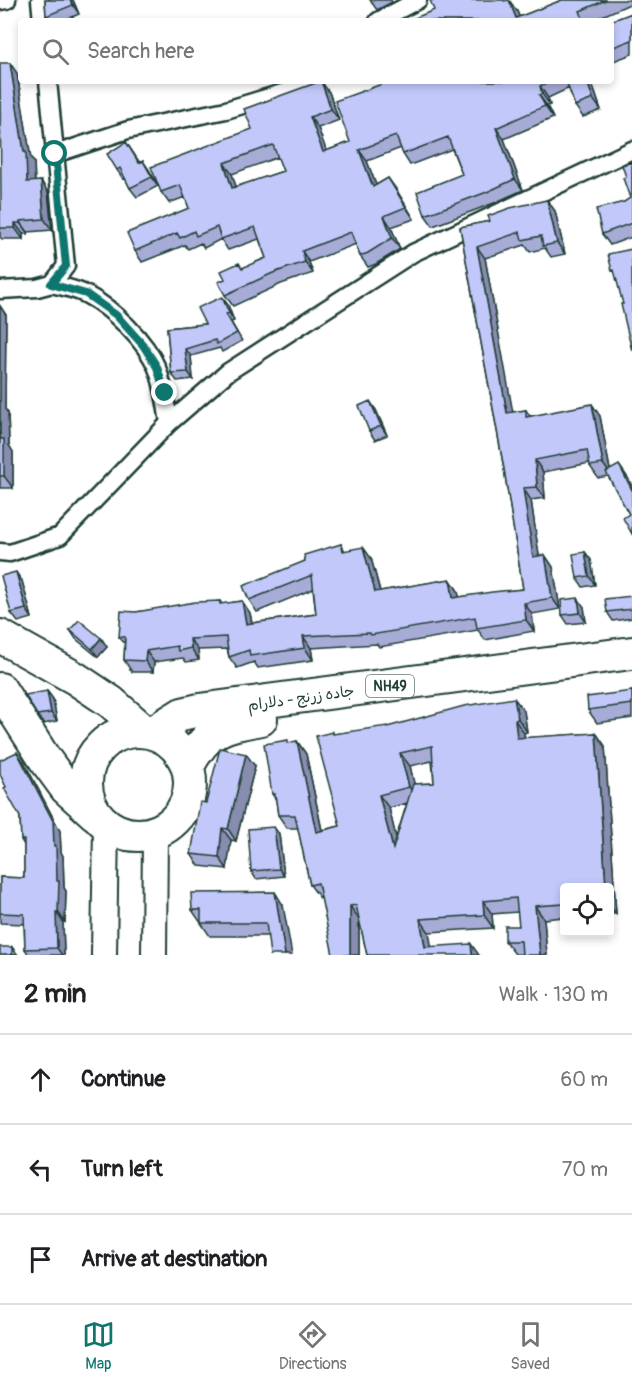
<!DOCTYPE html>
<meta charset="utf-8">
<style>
body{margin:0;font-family:Pangolin,"Playpen Sans Arabic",sans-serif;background:#f2f2f2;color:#202124}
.controls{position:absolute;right:18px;bottom:18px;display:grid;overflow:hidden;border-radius:6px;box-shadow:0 3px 9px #0003}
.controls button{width:54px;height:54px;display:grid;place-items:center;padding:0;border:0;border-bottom:2px solid #e0e0e0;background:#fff;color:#202124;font:30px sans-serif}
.stop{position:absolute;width:18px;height:18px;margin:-14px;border:4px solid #0f766e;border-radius:50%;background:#fff}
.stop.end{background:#0f766e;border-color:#fff;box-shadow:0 2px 6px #0008}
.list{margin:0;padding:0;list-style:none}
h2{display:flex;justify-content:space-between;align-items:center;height:78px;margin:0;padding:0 24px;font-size:26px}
h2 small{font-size:20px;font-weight:400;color:#757577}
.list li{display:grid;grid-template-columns:39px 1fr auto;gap:18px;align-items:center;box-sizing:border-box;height:90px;padding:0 24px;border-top:2px solid #e0e0e0}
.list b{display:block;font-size:22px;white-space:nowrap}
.list em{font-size:20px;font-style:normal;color:#757577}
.icon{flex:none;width:33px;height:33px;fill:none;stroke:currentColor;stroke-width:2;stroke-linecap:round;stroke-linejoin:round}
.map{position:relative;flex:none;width:632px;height:955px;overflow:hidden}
.search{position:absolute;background:#fff;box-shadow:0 3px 9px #0003;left:18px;right:18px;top:18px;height:66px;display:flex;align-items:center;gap:15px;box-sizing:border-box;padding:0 21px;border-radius:6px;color:#757577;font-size:22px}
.sheet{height:348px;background:#fff}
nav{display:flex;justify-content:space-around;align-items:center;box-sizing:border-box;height:84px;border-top:2px solid #e0e0e0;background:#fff;font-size:16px;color:#757577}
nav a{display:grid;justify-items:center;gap:3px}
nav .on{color:#0f766e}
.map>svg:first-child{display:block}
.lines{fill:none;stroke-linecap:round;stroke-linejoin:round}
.street-casing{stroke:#1f3d34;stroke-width:21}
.secondary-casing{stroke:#1f3d34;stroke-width:28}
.highway-casing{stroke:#1f3d34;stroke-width:36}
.street{stroke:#fff;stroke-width:16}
.secondary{stroke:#fff;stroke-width:24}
.highway{stroke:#fff;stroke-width:32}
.wall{fill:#a7acd7;stroke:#1f3d34;stroke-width:1.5;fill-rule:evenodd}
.shaded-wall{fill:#888caf;stroke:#1f3d34;stroke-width:1.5}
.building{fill:#c2c8fa;stroke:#1f3d34;stroke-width:1.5;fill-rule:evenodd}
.route{stroke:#0f766e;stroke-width:8}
.labels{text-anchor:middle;stroke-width:4.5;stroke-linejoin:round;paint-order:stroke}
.shield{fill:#fff;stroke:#627771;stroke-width:1.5}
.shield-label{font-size:14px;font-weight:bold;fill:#1f3d34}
.street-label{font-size:15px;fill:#1f3d34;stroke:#fff}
</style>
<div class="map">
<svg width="632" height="955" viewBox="0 0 632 955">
<rect width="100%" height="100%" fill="#fff"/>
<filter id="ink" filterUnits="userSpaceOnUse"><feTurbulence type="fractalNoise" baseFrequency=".0167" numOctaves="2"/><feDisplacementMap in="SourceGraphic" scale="12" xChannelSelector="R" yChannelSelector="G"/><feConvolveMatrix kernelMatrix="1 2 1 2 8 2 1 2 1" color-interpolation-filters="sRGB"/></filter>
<g filter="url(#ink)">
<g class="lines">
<g class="street-casing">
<path id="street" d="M40 0 42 21
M0 1 7 0
M378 21 418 0
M55 154 128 130 226 110 299 88 305 81
M52 284C63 287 77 289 87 295 112 308 146 341 157 368 164 386 166 404 169 423
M0 290 37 288 52 284 66 266 48 81
M0 552 10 553 60 536 169 423 228 372 413 253 632 150"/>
</g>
<g class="secondary-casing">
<path id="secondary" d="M104 955 106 826
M154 955 155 832"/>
</g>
<g class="highway-casing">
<path id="highway" d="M0 636 75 678 111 702 144 731
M0 689 44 758 66 788 95 814
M86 783a52 52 0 1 1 104 0a52 52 0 1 1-104 0Z
M153 732 182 714 199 710 632 653
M188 766C207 729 222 726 261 719"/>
</g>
<use href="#street" class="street"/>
<use href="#secondary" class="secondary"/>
<use href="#highway" class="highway"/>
</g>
<path class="wall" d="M45 0H73L79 14 62 21H49L46 16Z
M370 0H391L392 2 377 10Z
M562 0H632V3L591 21H408L517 11 519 17Z
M632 13V54L611 62V21Z
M17 73 31 159 34 162 35 182 41 181 48 192 52 230 28 232V234H23V239H2L0 237 1 210Z
M381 81H591L601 110 583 117 575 106 569 88 548 98 550 105 547 106 553 118 504 139 523 190 494 203 433 226 425 215 462 174 452 149 410 165 403 154 401 148 367 161 376 185 388 178 414 219 391 227 400 249 376 264 368 267 360 256 356 244 309 262 313 273 281 284 233 306 225 295 243 268 266 258 259 239 228 250 221 239 204 248 201 243 188 249 185 245 142 262 135 251 189 208 185 197 169 203 161 192 252 129 329 92 339 120 318 128 326 151 350 142 382 84ZM278 157 283 171 236 187 232 174Z
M126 142 140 163 143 161 149 170 158 186 137 197 130 188 125 178 123 179 117 170Z
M632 162V237L610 245 602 234 624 202 630 198 626 177Z
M547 200 555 211 565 254 551 257 545 248 530 252 525 245 485 258 512 412 526 410 530 416H600L610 470 628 478 629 514 608 476 598 478 590 466V463L543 472 545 498 531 500 539 556 545 555 553 567 560 609 532 614 534 631 485 640 478 630 379 647 377 644 311 648 313 660 258 668 254 662 237 668 229 657 227 649 198 650 199 660 186 662 183 658 154 662 153 672H132L124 660 125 644 119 637 136 612 220 601 222 604 242 601 250 613 252 623 316 614 313 589 257 612 249 600 305 561 341 544 345 551 371 558 380 591 450 579 458 591 459 597 523 589 504 469 460 227 490 221Z
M222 297 228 305 234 321 231 322 242 341 222 352 220 348 191 356 193 379 177 381 171 373 167 328 205 324Z
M0 306 6 315 5 409 8 413 9 445 13 452V488H0Z
M376 410 387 435 375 440 369 431Z
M585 552 591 560 595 585 583 587 577 578Z
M22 581 32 618 18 622 11 613Z
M632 596V618L613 621 607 612Z
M584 607 586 622 568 624 562 615Z
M70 630 101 638 107 647 98 657 76 639Z
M47 691 53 699 57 721 44 724 37 715Z
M632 691V718L597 723 588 710Z
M524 711 527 732 524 733 525 738 596 733 605 746 616 914H609V888H564V917L544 919 547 955 515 954 505 941 519 926 518 912 492 914 493 928 429 932 367 955 359 919V955L321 897 320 898 310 885 298 828H287L278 815 276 800 272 794 290 743 297 741 306 754 322 830 340 826 332 732 334 734ZM432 761 434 783 414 784 410 766ZM407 803 396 838 389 808Z
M24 762 60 831 61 852 63 856 64 888 66 891 65 922H63L64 955H29L25 949 24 924 0 923V877L24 878V845L21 840 20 817 6 787Z
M255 766 236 841 231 840 227 869 199 866 191 854 206 803Z
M279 834 284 876 256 879 251 871Z
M283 905 268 936H210L192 910Z"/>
<path class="shaded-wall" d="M70 0H73L79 14 73 5Z
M509 0 517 11 521 21 516 18Z
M10 63 17 73 31 159 34 162 35 193 27 182 24 152Z
M321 81 329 92 339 120 331 109Z
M587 81H591L601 110 593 99Z
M540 86 548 98 550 105 542 94Z
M539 95 547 106 553 118 545 106Z
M310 117 318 128 331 163 323 152Z
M496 128 504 139 523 190 515 179Z
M359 150 367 161 381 198 373 187Z
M143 161 149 170 158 186 152 177Z
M224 163 232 174 240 199 232 188Z
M388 178 396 189 414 219 406 207Z
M41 181 48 192 52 230 44 219Z
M547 200 555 211 565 254 557 243Z
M384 216 391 227 400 249 392 238Z
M20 221 28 232V234L20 223Z
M15 223 23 234V239L15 228Z
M477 247 485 258 515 424 507 413Z
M302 251 309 262 313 273 305 262Z
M222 297 228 305 234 321 229 313Z
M0 306 6 315 5 409 8 413 9 445 13 452V488L4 476 0 439Z
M185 349 191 356 193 379 188 372Z
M370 401 376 410 387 435 381 426Z
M592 404 600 416 611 475 603 464Z
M535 460 543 472 545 498 537 487Z
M619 465 628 478 632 486V490Z
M523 488 531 500 541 569 533 557Z
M363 547 371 558 383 603 375 592Z
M585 552 591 560 595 585 589 576Z
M545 555 553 567 560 609 552 598Z
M16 572 22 581 32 618 26 609Z
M450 579 458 591 461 610 453 598Z
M578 598 584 607 586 622 580 613Z
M242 601 250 613 254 636 246 624Z
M524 603 532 614 534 631 526 620Z
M303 636 311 648 313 660 305 648Z
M101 638 107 647 98 657 92 649Z
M190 639 198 650 199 660 191 648Z
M146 651 154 662 153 672 145 661Z
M47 691 53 699 57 721 51 713Z
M514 698 524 711 527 732 518 719Z
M515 720 524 733 526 751 517 738Z
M596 733 605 746 616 914 609 904V888H606Z
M297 741 306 754 325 845 316 832Z
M17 752 24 762 60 831 61 852 63 856 64 888 66 891 65 922 58 912 54 846Z
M400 753 410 766 418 800 409 787Z
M246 754 255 766 236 841 228 829Z
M379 795 389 808 402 862 393 849Z
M274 827 279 834 284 876 279 869Z
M222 828 231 840 227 869 219 857Z
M275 892 283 905 292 955H285Z
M483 901 492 914 493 928 484 915Z
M350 906 359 919V955H350Z
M535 906 544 919 547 955H540Z
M56 912 63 922 64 955H62L57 948Z
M420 919 429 932 433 955 425 947Z
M471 944 479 955H472Z
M12 947 18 955H12Z"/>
<path class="building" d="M45 0H70L73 5 46 16Z
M430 0H503L504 1 509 0 516 18 562 0H606L580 11 584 21H408L434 10Z
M632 13V40L611 48V21Z
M0 63H10L24 152H26L27 182 41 181 44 219 20 221V223H15V228H0V210H1Z
M321 81 331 109 310 117 323 152 350 142 335 101 382 84 381 81H551L540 86 542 94 539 95 545 106 496 128 515 179 487 192 425 215 417 192 462 174 448 137 403 154 396 136 359 150 373 187 388 178 406 207 384 216 392 238 368 253 360 256 351 232 302 251 305 262 273 273 225 295 218 282 225 279 221 271 239 263 242 268 266 258 255 227 221 239 217 227 196 236 194 231 180 238 177 233 135 251 127 233 189 208 180 185 161 192 151 167 252 129 244 109ZM273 145 283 171 232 188 224 163Z
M566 81H587L593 99 575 106Z
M126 142 139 163 143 161 152 177 130 188 120 168 117 170 107 154Z
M632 162V223L602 234 596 209 624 202 630 198 623 178 626 177 622 165Z
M547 200 557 243 543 246 541 236 522 240 520 232 477 247 507 413 526 410V417L592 404 603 464 590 466 587 450 535 460 537 487 523 488 533 557 545 555 552 598 524 603 526 620 477 628 475 617 371 635 370 633 303 636 305 648 250 656 249 650 229 657 226 637 190 639 191 648 178 651 177 646 146 651 145 661 124 660 125 637H119L121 611 136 612 195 602 220 601V604L242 601 246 624 316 614 312 575 249 600 243 586 305 561 304 555 341 544 343 551 363 547 375 592 450 579 453 598 492 592 523 589 504 469 460 227 490 221 488 216 510 208Z
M632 249V351L621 304H623L614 270 612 271 608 254Z
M222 297 229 313 226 314 237 333 217 344 215 340 185 349 188 372 171 373 167 328 205 324 197 308Z
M370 401 381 426 369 431 359 406Z
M0 433V439H4V476H0Z
M619 465 632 490V534L623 518 629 514 606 472Z
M585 552 589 576 577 578 573 554Z
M16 572 26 609 11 613 1 576Z
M632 596V609L607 612 605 599Z
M578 598 580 613 562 615 561 600Z
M79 620 101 638 92 649 70 630Z
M47 691 51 713 37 715 25 695Z
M632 691V704L588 710 587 697Z
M514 698 518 719 515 720 517 738 596 733 606 888H564V904L535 906 540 955H522L521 941H505V926H519L516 898 483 901 484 915 420 919 425 947 471 944 472 955H367L356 905 350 906V955H333L318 883 310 885 295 815H278L275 794H272L264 744 288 740V743L297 741 316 832 340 826 316 736 332 732 333 734 387 726V727L464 706ZM432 746 434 783 413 784 393 849 379 795 409 787 400 753Z
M220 748 246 754 228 829 222 828 219 857 191 854 200 802 206 803Z
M17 752 53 821 54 846H56L57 881H59L58 912H56L57 948 25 949 24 914 0 913V877L24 878V840H21L20 817 4 788 6 787 0 774V760Z
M274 827 279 869 251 871 248 829Z
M275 892 285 955H270L266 923H201V910H192L191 893Z
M0 947H12V955H0Z"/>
</g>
<g class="lines" filter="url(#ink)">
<path class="route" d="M55 154 66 266 51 284 86 294 116 315 143 345 157 367 165 393"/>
</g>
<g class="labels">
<rect class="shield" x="366" y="675" width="48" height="22" rx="4.5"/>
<g class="shield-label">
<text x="390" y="691">NH49</text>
</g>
<g class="street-label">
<text transform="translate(301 698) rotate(-8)" y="5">جاده زرنج - دلارام</text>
</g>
</g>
</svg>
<div class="controls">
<button><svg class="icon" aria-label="locate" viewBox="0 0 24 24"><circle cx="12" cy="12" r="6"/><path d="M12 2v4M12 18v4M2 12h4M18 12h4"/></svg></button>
</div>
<div class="stop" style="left:55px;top:154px"></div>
<div class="stop end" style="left:165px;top:393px"></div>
<div class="search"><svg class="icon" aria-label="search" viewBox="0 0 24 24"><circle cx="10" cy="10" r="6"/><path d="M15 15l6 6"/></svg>Search here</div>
</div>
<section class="sheet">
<h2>2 min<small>Walk · 130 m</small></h2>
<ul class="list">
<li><svg class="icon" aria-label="ahead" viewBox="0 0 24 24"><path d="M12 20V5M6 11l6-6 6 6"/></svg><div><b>Continue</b></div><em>60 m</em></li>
<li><svg class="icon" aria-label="left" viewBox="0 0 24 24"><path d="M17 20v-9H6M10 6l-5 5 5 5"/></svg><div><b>Turn left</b></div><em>70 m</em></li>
<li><svg class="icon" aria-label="arrive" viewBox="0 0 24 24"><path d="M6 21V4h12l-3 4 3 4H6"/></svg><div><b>Arrive at destination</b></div></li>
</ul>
</section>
<nav>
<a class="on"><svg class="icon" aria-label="map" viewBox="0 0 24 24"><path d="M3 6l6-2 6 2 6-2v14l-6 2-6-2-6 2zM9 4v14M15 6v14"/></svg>Map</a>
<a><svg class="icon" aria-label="directions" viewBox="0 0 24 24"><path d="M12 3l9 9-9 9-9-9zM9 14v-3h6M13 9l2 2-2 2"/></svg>Directions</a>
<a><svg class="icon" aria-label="saved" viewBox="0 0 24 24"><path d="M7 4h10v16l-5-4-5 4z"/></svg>Saved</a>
</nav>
